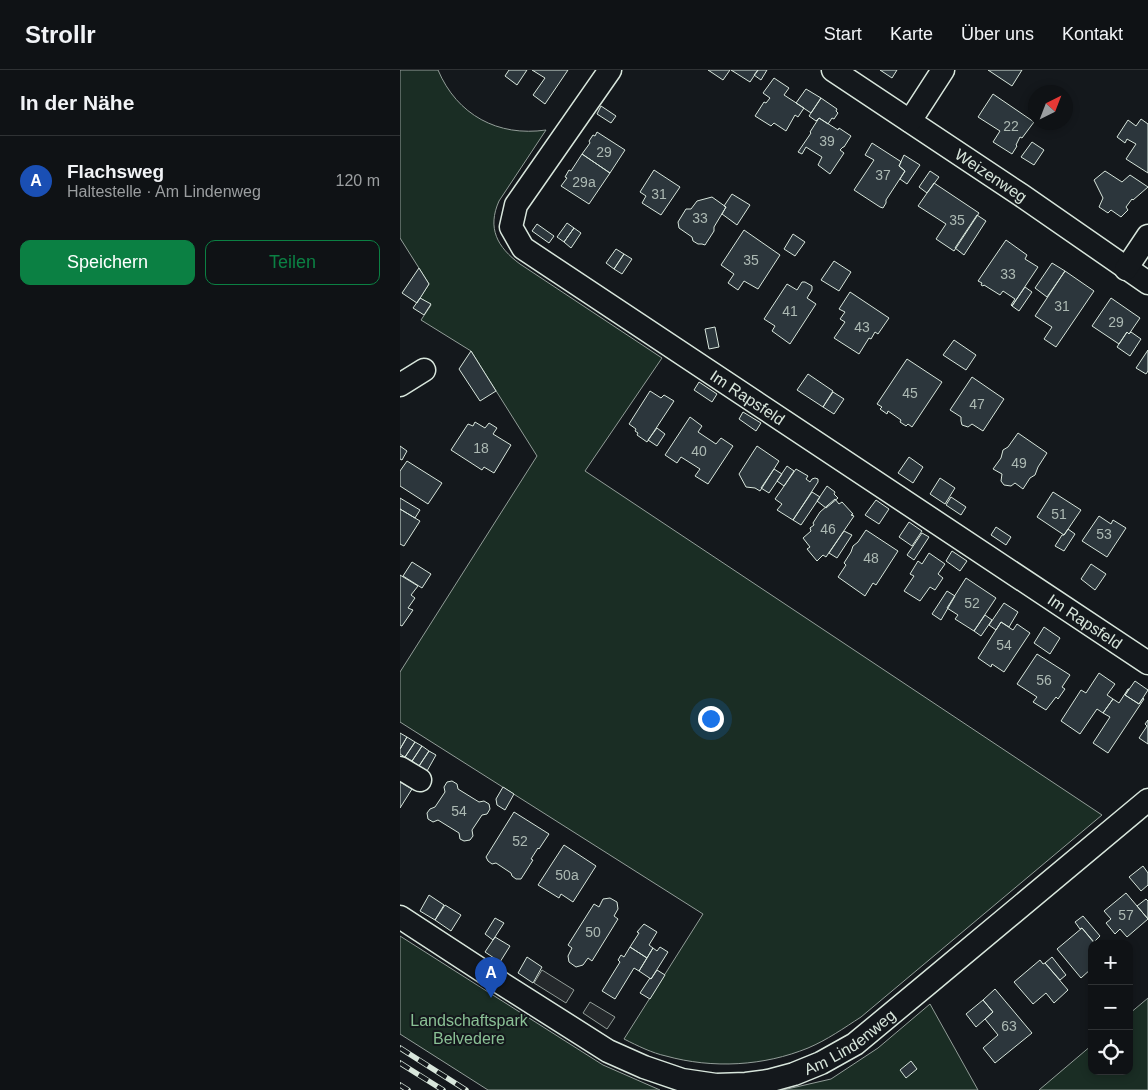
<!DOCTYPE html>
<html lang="de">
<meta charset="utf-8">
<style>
body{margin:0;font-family:Helvetica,sans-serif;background:#181b1e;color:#f1f3f6}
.controls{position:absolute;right:15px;bottom:15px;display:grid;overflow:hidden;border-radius:10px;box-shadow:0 2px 8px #0003}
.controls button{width:45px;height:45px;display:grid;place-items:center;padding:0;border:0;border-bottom:1px solid #2f3234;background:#0f1215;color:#f1f3f6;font:25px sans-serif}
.compass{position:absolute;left:628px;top:15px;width:45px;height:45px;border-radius:50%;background:#0f1215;box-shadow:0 2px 8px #0003;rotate:42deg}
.you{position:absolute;left:310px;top:648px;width:18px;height:18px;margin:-12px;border:4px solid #fff;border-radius:50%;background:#1a73e8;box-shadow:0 0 0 8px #1a73e833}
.badge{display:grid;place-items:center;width:32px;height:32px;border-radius:50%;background:#0b8043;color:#fff;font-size:16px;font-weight:700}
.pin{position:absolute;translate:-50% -41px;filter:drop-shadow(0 1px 2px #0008)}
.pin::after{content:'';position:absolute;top:26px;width:18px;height:15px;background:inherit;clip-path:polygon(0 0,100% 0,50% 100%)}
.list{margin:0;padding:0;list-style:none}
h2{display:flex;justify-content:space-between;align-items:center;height:65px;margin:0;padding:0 20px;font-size:21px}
h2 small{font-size:16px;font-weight:400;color:#9b9ea0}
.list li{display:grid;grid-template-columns:32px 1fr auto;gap:15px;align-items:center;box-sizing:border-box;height:90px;padding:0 20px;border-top:1px solid #2f3234}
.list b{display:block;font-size:19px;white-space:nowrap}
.list p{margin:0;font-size:16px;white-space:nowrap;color:#9b9ea0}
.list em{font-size:16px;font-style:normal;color:#9b9ea0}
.actions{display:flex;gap:10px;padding:15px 20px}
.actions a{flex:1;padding:11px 0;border:1px solid #0b8043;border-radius:10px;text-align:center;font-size:18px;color:#0b8043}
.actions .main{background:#0b8043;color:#fff}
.icon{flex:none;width:28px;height:28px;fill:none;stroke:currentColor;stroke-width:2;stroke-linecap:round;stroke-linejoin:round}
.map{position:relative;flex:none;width:748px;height:1020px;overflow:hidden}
header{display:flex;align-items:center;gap:30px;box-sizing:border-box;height:70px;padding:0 25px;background:#0f1215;border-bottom:1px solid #2f3234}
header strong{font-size:24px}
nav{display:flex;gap:28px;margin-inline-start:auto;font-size:18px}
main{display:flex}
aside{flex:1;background:#0f1215}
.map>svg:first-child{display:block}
.green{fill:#1a2d24;stroke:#939e99}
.parking{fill:#24282b;stroke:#939e99}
.building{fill:#2c363c;stroke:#d8e6dc}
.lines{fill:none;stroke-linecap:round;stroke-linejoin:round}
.minor-casing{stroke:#d8e6dc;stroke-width:25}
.minor{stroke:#14181c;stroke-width:22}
.rail-casing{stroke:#d8e6dc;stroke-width:5.5}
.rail{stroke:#14181c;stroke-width:4;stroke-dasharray:11;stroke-linecap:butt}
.labels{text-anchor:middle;stroke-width:4;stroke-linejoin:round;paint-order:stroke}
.number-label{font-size:14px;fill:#adbab4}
.street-label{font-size:16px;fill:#d8e6dc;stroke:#14181c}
.park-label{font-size:16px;fill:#8ac095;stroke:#14181c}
</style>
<header>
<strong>Strollr</strong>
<nav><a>Start</a><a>Karte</a><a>Über uns</a><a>Kontakt</a></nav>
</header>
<main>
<aside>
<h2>In der Nähe<small></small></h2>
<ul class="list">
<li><span class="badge" style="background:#1a4fb4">A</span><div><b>Flachsweg</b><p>Haltestelle · Am Lindenweg</p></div><em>120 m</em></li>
</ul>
<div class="actions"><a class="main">Speichern</a><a>Teilen</a></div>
</aside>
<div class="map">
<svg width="748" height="1020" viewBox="0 0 748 1020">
<rect width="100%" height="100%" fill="#14181c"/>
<path class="green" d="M0 0H38C57 45 98 67 146 60L99 131C87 158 97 177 120 194L262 288 185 401 702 745 461 947C444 958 427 970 408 978 364 996 313 999 266 986 252 983 238 976 224 969L303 844 0 652V602L137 386 71 281 21 250 31 235 20 228 29 214 0 168Z
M0 866 203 995 260 1020H88L0 964Z
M748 928V1020H639L692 975V1001H729V944Z
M530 934 578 1020H383L431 1009 478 978Z"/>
<path class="parking" d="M142 900 174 920 166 933 134 913Z
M190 932 215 947 207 959 183 943Z"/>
<path class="building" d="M109 0H127L117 15 105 6Z
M132 0H168L145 34 133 25 145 8Z
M308 0H330L323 10Z
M331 0H358L350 12Z
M358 0H367L361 10 354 5Z
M480 0H497L492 8Z
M588 0H622L612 16Z
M374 8 389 18 384 25 404 38 398 47 395 45 386 61 374 53 371 56 355 46 364 32 366 33 370 28 363 23Z
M406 19 421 28 411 43 396 33Z
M593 24 634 52 622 68 620 67 616 75 617 76 612 84 593 72 600 61 578 47Z
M421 28 437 39 436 41 438 43 434 49 432 48 428 54 419 48 416 51 409 46Z
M201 36 216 46 211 53 197 44Z
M419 48 438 60 439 58 451 66 444 77H443L440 80 444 83 430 104 418 95 422 87 406 77 402 84 398 82 411 63 410 62Z
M741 49 748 54V103L726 89 736 74 727 69 725 73 717 67 728 50 736 56Z
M197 62 225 80 210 103 182 84 190 73 189 71 193 65 195 66Z
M632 72 644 80 634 95 621 87Z
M472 73 500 91 501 92 499 96 505 101 486 130V133L483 138 480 137 454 120 474 90 465 85Z
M182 84 210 103 189 134 161 116 167 108 165 107 169 100 171 101Z
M504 85 520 95 507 114 500 109 505 101 499 96Z
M254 100 280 117 261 145 242 133 246 126 240 122Z
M530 101 539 107 527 123 519 117Z
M705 101 722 112 730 105 748 117 733 130 732 129 726 137 728 140 721 147 711 140 708 143 699 137 703 128 694 110Z
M534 113 579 143 554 181 536 169 546 154 518 136Z
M332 124 350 135 337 155 322 144 326 137 324 136Z
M312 127 326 137 314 157V161L305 175 302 174H298L293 171 292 167 279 158 278 152 286 139H291L297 131Z
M577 145 586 151 564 185 555 178Z
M167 153 174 158 164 172 157 167Z
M137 154 154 166 149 173 132 161Z
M174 158 181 163 171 178 164 172Z
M344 160 380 185 358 219 344 211 338 220 328 213 334 204 321 195Z
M393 164 405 172 395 186 384 179Z
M606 170 627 185 625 189 638 197 612 236 611 235 615 229 603 221 600 225 584 215 583 216 581 215 582 213 578 211Z
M216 179 224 184 214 199 206 193Z
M224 184 232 189 222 204 214 199Z
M434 191 451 202 439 221 421 210Z
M652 193 665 201 647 227 635 218Z
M19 198 29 214 17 233 2 223Z
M665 201 694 221 656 277 644 269 652 257 635 246Z
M402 212H405L412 216V220L407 228 416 234 390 274 372 261 375 256 364 249 387 214 397 220Z
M625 217 632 222 619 241 612 236Z
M450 222 489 248 478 264 475 262 471 269 469 268 459 284 434 268 445 252 440 249 445 242 439 239Z
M20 228 31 234 24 245 13 238Z
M711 228 740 248 729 264 727 262 719 274 692 256Z
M315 257 319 277 309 279 305 259Z
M727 262 729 264 731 262 741 269 730 286 717 277Z
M554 270 576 285 566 300 543 285Z
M748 280V301L746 304 736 298Z
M71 281 96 321 80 331 59 299Z
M507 289 542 312 512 357 508 354 506 356 500 352 501 350 488 341 487 344 480 339 482 337 477 334Z
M408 304 433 321 423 337 397 320Z
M572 307 604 329 583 361 572 354 568 357 562 355 561 351V347L550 340Z
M299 312 317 324 312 332 294 320Z
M250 321 261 328 264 325 274 331 247 372 237 365 238 363 235 361 236 359 229 354Z
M433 322 444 329 434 344 423 337Z
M343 342 361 353 356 361 339 349Z
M290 347 302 356 298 362 316 374 321 368 333 376 308 414 295 406 300 399 281 387 277 393 265 385Z
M75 352 85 358 89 353 97 358 93 364 111 375 94 403 84 397 82 400 51 380 68 354 73 356Z
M257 358 265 364 257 376 248 370Z
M618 363 647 383 638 397 635 405 630 408 623 419 615 413 611 416 604 415 601 411 602 404 593 399 601 388 603 380 608 377Z
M0 376 7 381 2 390 0 389Z
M357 376 379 391 360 421 355 418 346 417 339 404Z
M509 387 523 397 513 413 498 403Z
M7 391 42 413 28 434 0 416V401Z
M387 396 394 401 384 416 377 411Z
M374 399 382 404 369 423 361 418Z
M396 399 408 406 406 409 410 412 412 409 415 408 418 409V412L393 450 377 440 382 434 375 429Z
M540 408 555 418 545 434 530 424Z
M427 416 435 422 434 424 438 428 426 438 417 431Z
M412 422 420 427 401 455 393 450Z
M653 422 681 440 664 465 637 447Z
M551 427 566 437 561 445 546 435Z
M0 428 20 440 15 448 0 439Z
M435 429 439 434 442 432 453 444 451 445 454 446 426 487 423 485 417 491 407 479 410 477 403 468 411 461 410 458 414 455 413 453 420 442Z
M476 430 489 439 479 454 465 445Z
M0 439 20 451 4 476 0 474Z
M699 446 711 454 713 450 726 458 707 487 682 471Z
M509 452 522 461 512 476 499 467Z
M596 457 611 467 606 475 591 465Z
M668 459 675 464 664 481 655 476 662 465H664Z
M466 460 498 481 476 515 473 513 465 526 438 507 446 495 444 493 451 482 453 476 458 472Z
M444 461 452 465 437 488 429 483Z
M522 463 529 467 514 490 507 485Z
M552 481 567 491 560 501 546 491Z
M529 483 545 494 538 504 543 508 535 520 530 517 520 531 504 521 514 506 510 504 518 491 522 494Z
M12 492 31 504 22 518 3 506Z
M691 494 706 504 695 520 681 509Z
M0 505 18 516 11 525 15 528 8 538 13 540 2 556 0 555Z
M566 508 596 528 574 561 555 549 558 545 547 538Z
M547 521 555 526 541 550 532 544Z
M604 533 618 542 609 557 601 552 596 560 589 555Z
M585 545 592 550 581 566 574 561Z
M601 552 613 560 617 554 630 563 604 602 592 594 591 597 578 588Z
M644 557 660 568 650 584 634 573Z
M637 584 670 605 662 617 665 619 658 629 656 627 646 640 633 632 637 627 617 614Z
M699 603 715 614 707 625 713 629 703 643 697 639 680 664 661 651 681 620 686 623Z
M735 611 748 620 739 634 725 625Z
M728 619H729L725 625 739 634 743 628 744 629 708 683 693 673 710 647 703 643 713 629 719 633Z
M748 650V674L739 668 747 656 745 654Z
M0 663 7 667 0 679Z
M7 667 15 672 5 687 0 684V679Z
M15 672 22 676 12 691 5 687Z
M22 676 29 681 19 696 12 691Z
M29 681 36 685 27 701 19 696Z
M52 711 57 714 58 719 79 732 84 731 89 734 90 739 87 744 82 745 72 760 73 766 70 770 64 771 60 769 59 763 38 750 33 752 28 749 27 743 30 739 35 737 45 722 44 717 47 712Z
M0 712 12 719 0 738Z
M103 717 114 724 105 740 97 735 96 729Z
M114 742 149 764 139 779 138 778 131 789 133 790 121 809H116L112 806 111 803 96 793 92 794 88 791 86 787Z
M164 775 196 796 173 832 161 824 159 828 138 815Z
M743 796 748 803V815L741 821 729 807Z
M726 823 748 849 727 867 720 859 715 864 706 853 711 849 704 841Z
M29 825 44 835 35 850 20 841Z
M210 828 217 832 218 839 214 846 218 849 192 891 188 888 183 895 176 897 169 892 168 886 172 878 168 875 194 834 199 837 203 829Z
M746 829 748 831V849L737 836Z
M45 835 61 845 51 861 35 850Z
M683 846 700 866 694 872 682 858 680 859 675 852Z
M95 848 104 853 93 870 85 864Z
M244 854 257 862 249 875 253 878 247 888 230 877 239 863 237 862Z
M682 858 695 874H692V898L681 908 657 879Z
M95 867 110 876 100 892 85 882Z
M230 877 247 888 239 901 234 898 215 929 202 921 220 892 218 890 221 885 224 887Z
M260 877 268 882 251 909 239 901 253 878 257 881Z
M127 887 142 897 133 913 118 903Z
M652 887 666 905 660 910 645 893Z
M640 890 643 894 645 893 668 920 654 933 646 923 633 934 614 912Z
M257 900 265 905 250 929 240 923 250 908 251 909Z
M595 919 632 963 595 993 583 978 598 965 585 949 593 942 583 930Z
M583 930 593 942 576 957 566 944Z
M511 991 517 999 506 1008 500 1000Z"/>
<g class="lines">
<g class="minor-casing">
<g id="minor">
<path id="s1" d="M210 0 116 135 111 157 123 178 748 593"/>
<path id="s2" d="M433 0 621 125 748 213"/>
<path d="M510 51 543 0"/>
<path d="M726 199 748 166"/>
<path d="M0 315 24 300"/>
<path d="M0 698 20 710"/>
<path id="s3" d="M0 847 101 913 208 981 244 997 282 1010 316 1015 346 1014 368 1011 394 1004 421 993 455 974 525 916 748 730"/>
</g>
</g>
<use href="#minor" class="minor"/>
<g class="rail-casing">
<path id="rail" d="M0 978 66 1020
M0 993 43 1020
M0 1015 8 1020"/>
</g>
<use href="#rail" class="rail"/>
</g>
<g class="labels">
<g class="number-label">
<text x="611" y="61">22</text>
<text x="427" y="76">39</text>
<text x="204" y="87">29</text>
<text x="483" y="110">37</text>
<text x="184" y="117">29a</text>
<text x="259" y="129">31</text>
<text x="300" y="153">33</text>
<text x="557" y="155">35</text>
<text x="351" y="195">35</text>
<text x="608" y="209">33</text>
<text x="662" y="241">31</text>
<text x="390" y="246">41</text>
<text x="716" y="257">29</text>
<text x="462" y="262">43</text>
<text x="510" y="328">45</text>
<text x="577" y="339">47</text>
<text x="81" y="383">18</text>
<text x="299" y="386">40</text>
<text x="619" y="398">49</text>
<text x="659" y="449">51</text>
<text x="428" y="464">46</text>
<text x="704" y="469">53</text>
<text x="471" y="493">48</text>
<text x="572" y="538">52</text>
<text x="604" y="580">54</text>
<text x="644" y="615">56</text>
<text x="59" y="746">54</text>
<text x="120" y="776">52</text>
<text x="167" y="810">50a</text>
<text x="726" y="850">57</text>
<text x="193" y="867">50</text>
<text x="609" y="961">63</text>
</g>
<g class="street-label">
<text dy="6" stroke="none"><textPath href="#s2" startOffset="190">Weizenweg</textPath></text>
<text dy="6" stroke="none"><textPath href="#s1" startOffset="481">Im Rapsfeld</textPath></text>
<text dy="6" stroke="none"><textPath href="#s1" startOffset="886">Im Rapsfeld</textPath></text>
<text dy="6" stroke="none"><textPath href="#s3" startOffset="505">Am Lindenweg</textPath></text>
</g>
<g class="park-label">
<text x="69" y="956">Landschaftspark<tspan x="69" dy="18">Belvedere</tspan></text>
</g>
</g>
</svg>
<div class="controls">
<button>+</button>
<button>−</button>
<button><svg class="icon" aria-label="locate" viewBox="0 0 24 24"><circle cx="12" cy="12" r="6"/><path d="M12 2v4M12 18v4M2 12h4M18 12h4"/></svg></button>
</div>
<svg class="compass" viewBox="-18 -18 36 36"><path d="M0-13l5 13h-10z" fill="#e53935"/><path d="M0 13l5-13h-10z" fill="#9b9ea0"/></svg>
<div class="you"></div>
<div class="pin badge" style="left:91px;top:928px;background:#1a4fb4">A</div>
</div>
</main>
